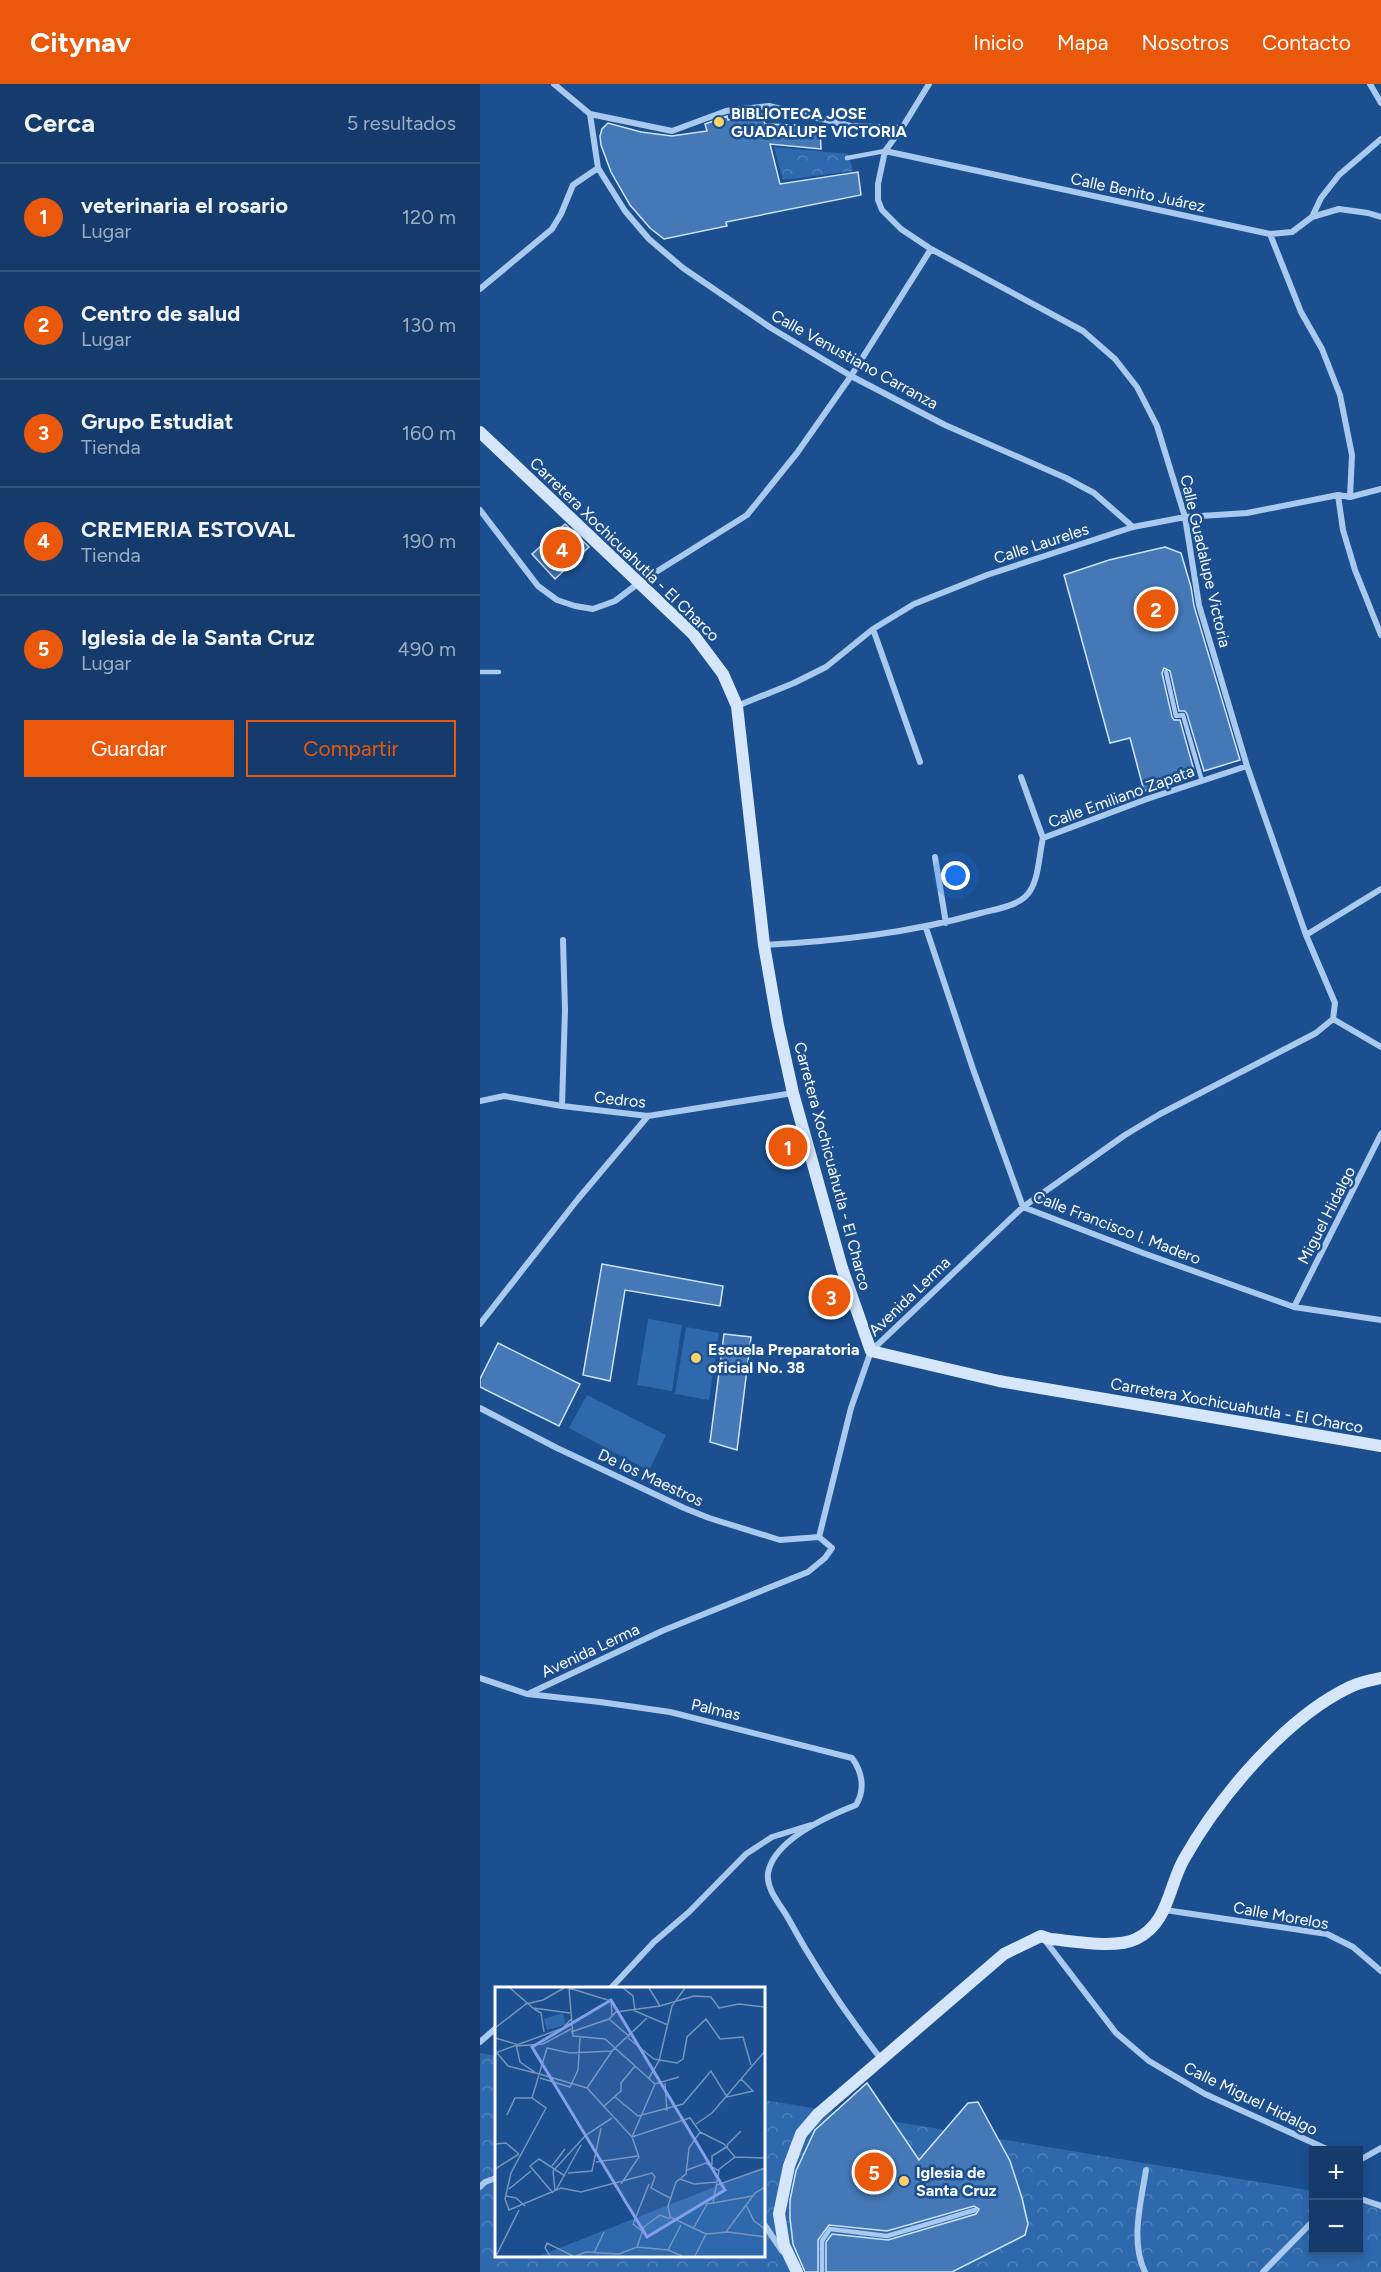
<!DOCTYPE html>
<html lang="es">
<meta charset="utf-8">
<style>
body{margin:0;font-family:Figtree,sans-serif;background:#214673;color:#f1f3f6}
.controls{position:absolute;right:18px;bottom:18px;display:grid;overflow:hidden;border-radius:0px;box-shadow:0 3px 9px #0003}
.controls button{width:54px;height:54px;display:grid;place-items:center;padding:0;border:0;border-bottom:2px solid #33557e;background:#143b6b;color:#f1f3f6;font:30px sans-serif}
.you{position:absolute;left:476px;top:792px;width:21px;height:21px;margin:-15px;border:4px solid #fff;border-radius:50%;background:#1a73e8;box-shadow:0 0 0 9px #1a73e833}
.badge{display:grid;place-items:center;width:39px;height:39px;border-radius:50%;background:#ea580c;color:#fff;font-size:20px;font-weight:700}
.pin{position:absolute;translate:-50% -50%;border:3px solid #fff;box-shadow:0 2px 6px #0006}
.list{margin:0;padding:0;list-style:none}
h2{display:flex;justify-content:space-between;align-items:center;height:78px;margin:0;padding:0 24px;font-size:26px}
h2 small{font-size:20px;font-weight:400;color:#9dadc1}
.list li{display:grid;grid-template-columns:39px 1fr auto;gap:18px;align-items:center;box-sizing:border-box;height:108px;padding:0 24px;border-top:2px solid #33557e}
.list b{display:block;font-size:22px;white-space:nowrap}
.list p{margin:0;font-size:20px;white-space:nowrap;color:#9dadc1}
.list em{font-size:20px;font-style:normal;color:#9dadc1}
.actions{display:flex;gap:12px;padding:18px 24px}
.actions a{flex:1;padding:14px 0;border:2px solid #ea580c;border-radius:0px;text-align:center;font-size:21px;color:#ea580c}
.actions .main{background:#ea580c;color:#fff}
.map{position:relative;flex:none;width:901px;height:2188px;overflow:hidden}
header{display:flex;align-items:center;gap:36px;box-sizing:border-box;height:84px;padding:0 30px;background:#ea580c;color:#fff}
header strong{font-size:28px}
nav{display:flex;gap:33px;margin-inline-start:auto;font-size:21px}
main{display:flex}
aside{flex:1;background:#143b6b}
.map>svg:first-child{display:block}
.park{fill:url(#park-crowns)}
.garden{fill:#2e69ad}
.building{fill:#4478b7;stroke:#cfe3fa;stroke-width:1.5}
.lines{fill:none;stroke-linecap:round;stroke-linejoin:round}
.lane{stroke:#a9c9ee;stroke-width:4.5}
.street{stroke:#a9c9ee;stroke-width:6}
.secondary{stroke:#d6e6fa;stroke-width:12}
.poi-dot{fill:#ffd166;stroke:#1b4f8f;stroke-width:2}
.labels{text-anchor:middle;stroke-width:5;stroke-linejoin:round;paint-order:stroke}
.poi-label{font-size:16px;font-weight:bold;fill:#fff;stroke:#1b4f8f;text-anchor:start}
.street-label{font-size:16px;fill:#fff;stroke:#1b4f8f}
.inset-road{fill:none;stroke:#7695bc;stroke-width:1.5}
.view{fill:#839eea;fill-opacity:0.15;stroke:#839eea;stroke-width:3}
.inset-edge{fill:none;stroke:#fff;stroke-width:3}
</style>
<header>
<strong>Citynav</strong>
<nav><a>Inicio</a><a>Mapa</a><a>Nosotros</a><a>Contacto</a></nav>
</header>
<main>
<aside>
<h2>Cerca<small>5 resultados</small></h2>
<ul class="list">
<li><span class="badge">1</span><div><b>veterinaria el rosario</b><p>Lugar</p></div><em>120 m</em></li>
<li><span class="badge">2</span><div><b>Centro de salud</b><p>Lugar</p></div><em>130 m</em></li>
<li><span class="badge">3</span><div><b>Grupo Estudiat</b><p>Tienda</p></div><em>160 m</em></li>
<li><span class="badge">4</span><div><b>CREMERIA ESTOVAL</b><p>Tienda</p></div><em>190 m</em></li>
<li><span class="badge">5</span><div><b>Iglesia de la Santa Cruz</b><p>Lugar</p></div><em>490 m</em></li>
</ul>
<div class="actions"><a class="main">Guardar</a><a>Compartir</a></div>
</aside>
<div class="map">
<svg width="901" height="2188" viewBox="0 0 901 2188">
<defs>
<pattern id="park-crowns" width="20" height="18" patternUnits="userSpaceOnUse" patternTransform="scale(1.5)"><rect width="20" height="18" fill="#2e69ad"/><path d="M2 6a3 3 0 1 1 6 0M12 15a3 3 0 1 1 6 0" fill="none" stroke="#4d80b9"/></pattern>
</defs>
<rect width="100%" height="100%" fill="#1b4f8f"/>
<path class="park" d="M294 63 368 70 373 87 303 96Z
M0 1969 16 1972V2172H284V2016L833 2107 834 2166H878L879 2114 901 2118V2188H0Z"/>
<path class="garden" d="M168 1235 202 1241 192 1307 157 1301Z
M206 1243 239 1249 229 1316 195 1310Z
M107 1311 186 1351 169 1387 89 1344Z"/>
<path class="building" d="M282 30 285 40 340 42 341 65 290 60 300 100 378 88 381 111 246 138 247 142 184 155 170 144 150 121 131 88 121 61 120 52 122 45 128 39 161 48 192 52 227 47 225 40 247 32 248 36Z
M85 440 109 463 75 495 52 470Z
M685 463 701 469 711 503 714 522 760 676 724 687 707 630 705 627H699L690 587 684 584 682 589 692 633 694 636H700L715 690 664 707 650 654 630 659 584 491 629 476Z
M316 1052 321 1071 298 1075 295 1056Z
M122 1180 243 1202 240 1222 145 1206 130 1297 103 1291Z
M244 1250 271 1253 257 1366 230 1358Z
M18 1259 100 1300 79 1342 0 1303V1295Z
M387 1999 439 2076 488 2019 498 2018 530 2077 542 2114 548 2140 545 2151 472 2188H346V2158L352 2150 408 2156 496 2130 499 2125 494 2122 407 2147 349 2141 338 2156V2188H325L313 2160 310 2134V2116L316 2087 335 2046Z"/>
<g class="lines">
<path class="lane" d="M367 74 405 67
M0 588H19
M686 588 696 632 703 631 722 697
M342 2188V2157L350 2145 407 2152 495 2126"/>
<path class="street" d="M74 0 110 30 192 47 246 27 289 22 371 42 422 44
M449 0 422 44 405 67 398 100V116L402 126 421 145 451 165 603 247 635 275 657 303 677 342 705 433 719 521 767 682 826 851 855 919 853 935
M890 0 901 19
M405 67 790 150 812 148 832 133 859 125 888 129 901 133
M118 84 145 127 169 155 203 184 291 244 371 292 465 341 586 394 614 409 653 443
M832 133 841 114 859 91 901 55
M790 150 821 228 842 265 860 311 872 371 870 413
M0 205 72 145 81 130 93 101 118 84 110 30
M858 411 863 446 875 486 901 551
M0 426 58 502 77 516 95 522 113 525 135 517 160 498 267 431 317 369 371 292 451 165
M393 545 440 678
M257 622 314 599 346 583 393 545 434 520 507 491 653 443 705 433 767 429 858 411 870 413 901 405
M541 693 563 754
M455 773 466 839
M446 844 493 985 543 1123 663 1169 814 1223 901 1236
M826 851 901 805
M284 861C358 857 429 849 501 829 516 825 541 822 550 807 559 793 559 771 563 754L667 715 767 682
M853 935 901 963
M0 1017 24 1012 82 1022 168 1032 313 1009
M82 1022 85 926 83 856
M814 1223 901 1050
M0 1240 98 1115 168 1032
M0 1324 77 1364 204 1424 229 1434 300 1456 339 1453
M339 1453 371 1324 391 1267 543 1123 645 1051 680 1030 836 949 853 935
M0 1594 47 1610 120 1618 190 1628 372 1674C383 1689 385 1706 376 1721 348 1732 294 1756 288 1789 286 1806 301 1821 308 1834 335 1884 366 1930 401 1975
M48 1610 182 1547 328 1488 345 1474 352 1464 339 1453
M685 1826 847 1850 873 1863 901 1887
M564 1855 636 1949 669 1977 725 2010 849 2066
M131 1904 174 1858 209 1828 266 1770 292 1753 331 1741
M0 1958 16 1944
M878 2077 901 2064
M0 2103 5 2098 16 2094
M878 2114 901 2122
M284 2140 302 2167
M665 2188C650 2158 661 2118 666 2086
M783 2188 834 2136"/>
<path class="secondary" d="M0 348 213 550 243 590 257 622 284 861 298 941 313 1009 362 1184 391 1267 519 1297 901 1362
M317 2188 304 2161 299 2130 309 2082 321 2050 338 2030 524 1870 561 1852 570 1855C593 1857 635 1865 656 1855 689 1839 688 1803 704 1775 739 1713 805 1634 870 1603 880 1598 891 1596 901 1594"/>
</g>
<g class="poi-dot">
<circle cx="239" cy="38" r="6"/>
<circle cx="216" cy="1274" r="6"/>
<circle cx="424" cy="2097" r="6"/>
</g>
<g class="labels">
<g class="poi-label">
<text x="251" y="35">BIBLIOTECA JOSE<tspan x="251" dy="18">GUADALUPE VICTORIA</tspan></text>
<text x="228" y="1271">Escuela Preparatoria<tspan x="228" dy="18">oficial No. 38</tspan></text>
<text x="436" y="2094">Iglesia de<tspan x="436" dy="18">Santa Cruz</tspan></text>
</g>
<g class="street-label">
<text transform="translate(658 108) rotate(12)" y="6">Calle Benito Juárez</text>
<text transform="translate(375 275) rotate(29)" y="6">Calle Venustiano Carranza</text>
<text transform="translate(561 459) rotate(-18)" y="6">Calle Laureles</text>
<text transform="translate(145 465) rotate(44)" y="6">Carretera Xochicuahutla - El Charco</text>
<text transform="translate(726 477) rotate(77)" y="6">Calle Guadalupe Victoria</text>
<text transform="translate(641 712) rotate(-20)" y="6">Calle Emiliano Zapata</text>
<text transform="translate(140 1015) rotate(6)" y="6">Cedros</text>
<text transform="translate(353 1082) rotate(75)" y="6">Carretera Xochicuahutla - El Charco</text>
<text transform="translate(846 1131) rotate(-63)" y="6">Miguel Hidalgo</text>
<text transform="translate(637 1143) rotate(21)" y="6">Calle Francisco I. Madero</text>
<text transform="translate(429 1212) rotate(-44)" y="6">Avenida Lerma</text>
<text transform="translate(757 1321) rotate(10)" y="6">Carretera Xochicuahutla - El Charco</text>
<text transform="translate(171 1393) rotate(25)" y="6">De los Maestros</text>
<text transform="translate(110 1566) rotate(-25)" y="6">Avenida Lerma</text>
<text transform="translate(236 1625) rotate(13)" y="6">Palmas</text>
<text transform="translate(801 1831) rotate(10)" y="6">Calle Morelos</text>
<text transform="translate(771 2014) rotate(26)" y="6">Calle Miguel Hidalgo</text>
</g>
</g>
<g transform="translate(15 1903)">
<rect width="270" height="270" fill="#1b4f8f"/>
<path d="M270 180V269H44Z" fill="#2e69ad"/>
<path d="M68 26 71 38 52 43 49 32Z" fill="#2e69ad"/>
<path class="inset-road" d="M15 1 38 21 75 26M74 1 78 49 110 52 160 97 184 90M74 1 116 14 117 28M128 1 138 9 140 24 173 38M154 1 165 19M39 22 46 26 49 45M114 32 135 50M0 41 31 17 48 13 69 1M76 45 114 32 121 25 165 19 199 9 216 10 224 21 244 17 270 20M0 51 21 57 25 75 41 86 92 101 137 150 195 131 205 145 194 161 191 187 181 195 173 219 175 230 211 247 233 245 270 250M133 51 159 72 182 76 188 72 192 50 211 32 225 52 248 50 256 78M22 59 48 57 76 42M52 61 75 66 117 64M0 66 68 41 76 32M2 66 13 79 40 86M45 91 75 100 83 83 85 51M154 91 164 74 177 19 190 1M170 96 172 124M92 101 117 64 152 31M120 110 143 129 188 117 216 84 232 110 258 104 246 92M37 111 52 61M108 120 126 104V96L140 79M12 128 20 111H37L51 121 16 186 10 212 14 223 66 201 86 205 157 186 160 190 156 201 175 211M201 137 217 126 270 64M205 145 229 157 240 170M0 157 11 156 24 167M232 158 246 144M240 170 270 171M101 175 143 169M217 178V169L233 159M57 179 70 162M0 182 24 167M192 183 211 176 224 184 218 216M223 183 240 170M73 186 97 184 106 141M185 192 199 197 222 195M126 197 144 170 137 150 160 97M222 198 270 181M14 202 36 184M60 203 58 184 91 148 117 131M61 203 86 158M58 206 35 179 44 172 70 189M11 209 21 211 30 219M251 218 259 234 270 242M198 242 212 217 258 209M147 244 138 237 154 197M231 245 260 206 270 200M142 260 149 240 165 228 175 232M173 263 186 238M99 266 109 245M1 269 24 223M55 269 50 261 52 256 78 269M81 269 91 265 124 267 142 260 173 263 187 269M200 269 211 247"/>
<path class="view" d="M116 13 230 203 152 250 37 60Z"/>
<rect width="270" height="270" class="inset-edge"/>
</g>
</svg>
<div class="controls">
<button>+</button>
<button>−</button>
</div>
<div class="you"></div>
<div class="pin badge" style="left:308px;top:1063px">1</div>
<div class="pin badge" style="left:676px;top:525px">2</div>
<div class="pin badge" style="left:351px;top:1213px">3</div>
<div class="pin badge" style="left:82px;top:465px">4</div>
<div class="pin badge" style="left:394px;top:2088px">5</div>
</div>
</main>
